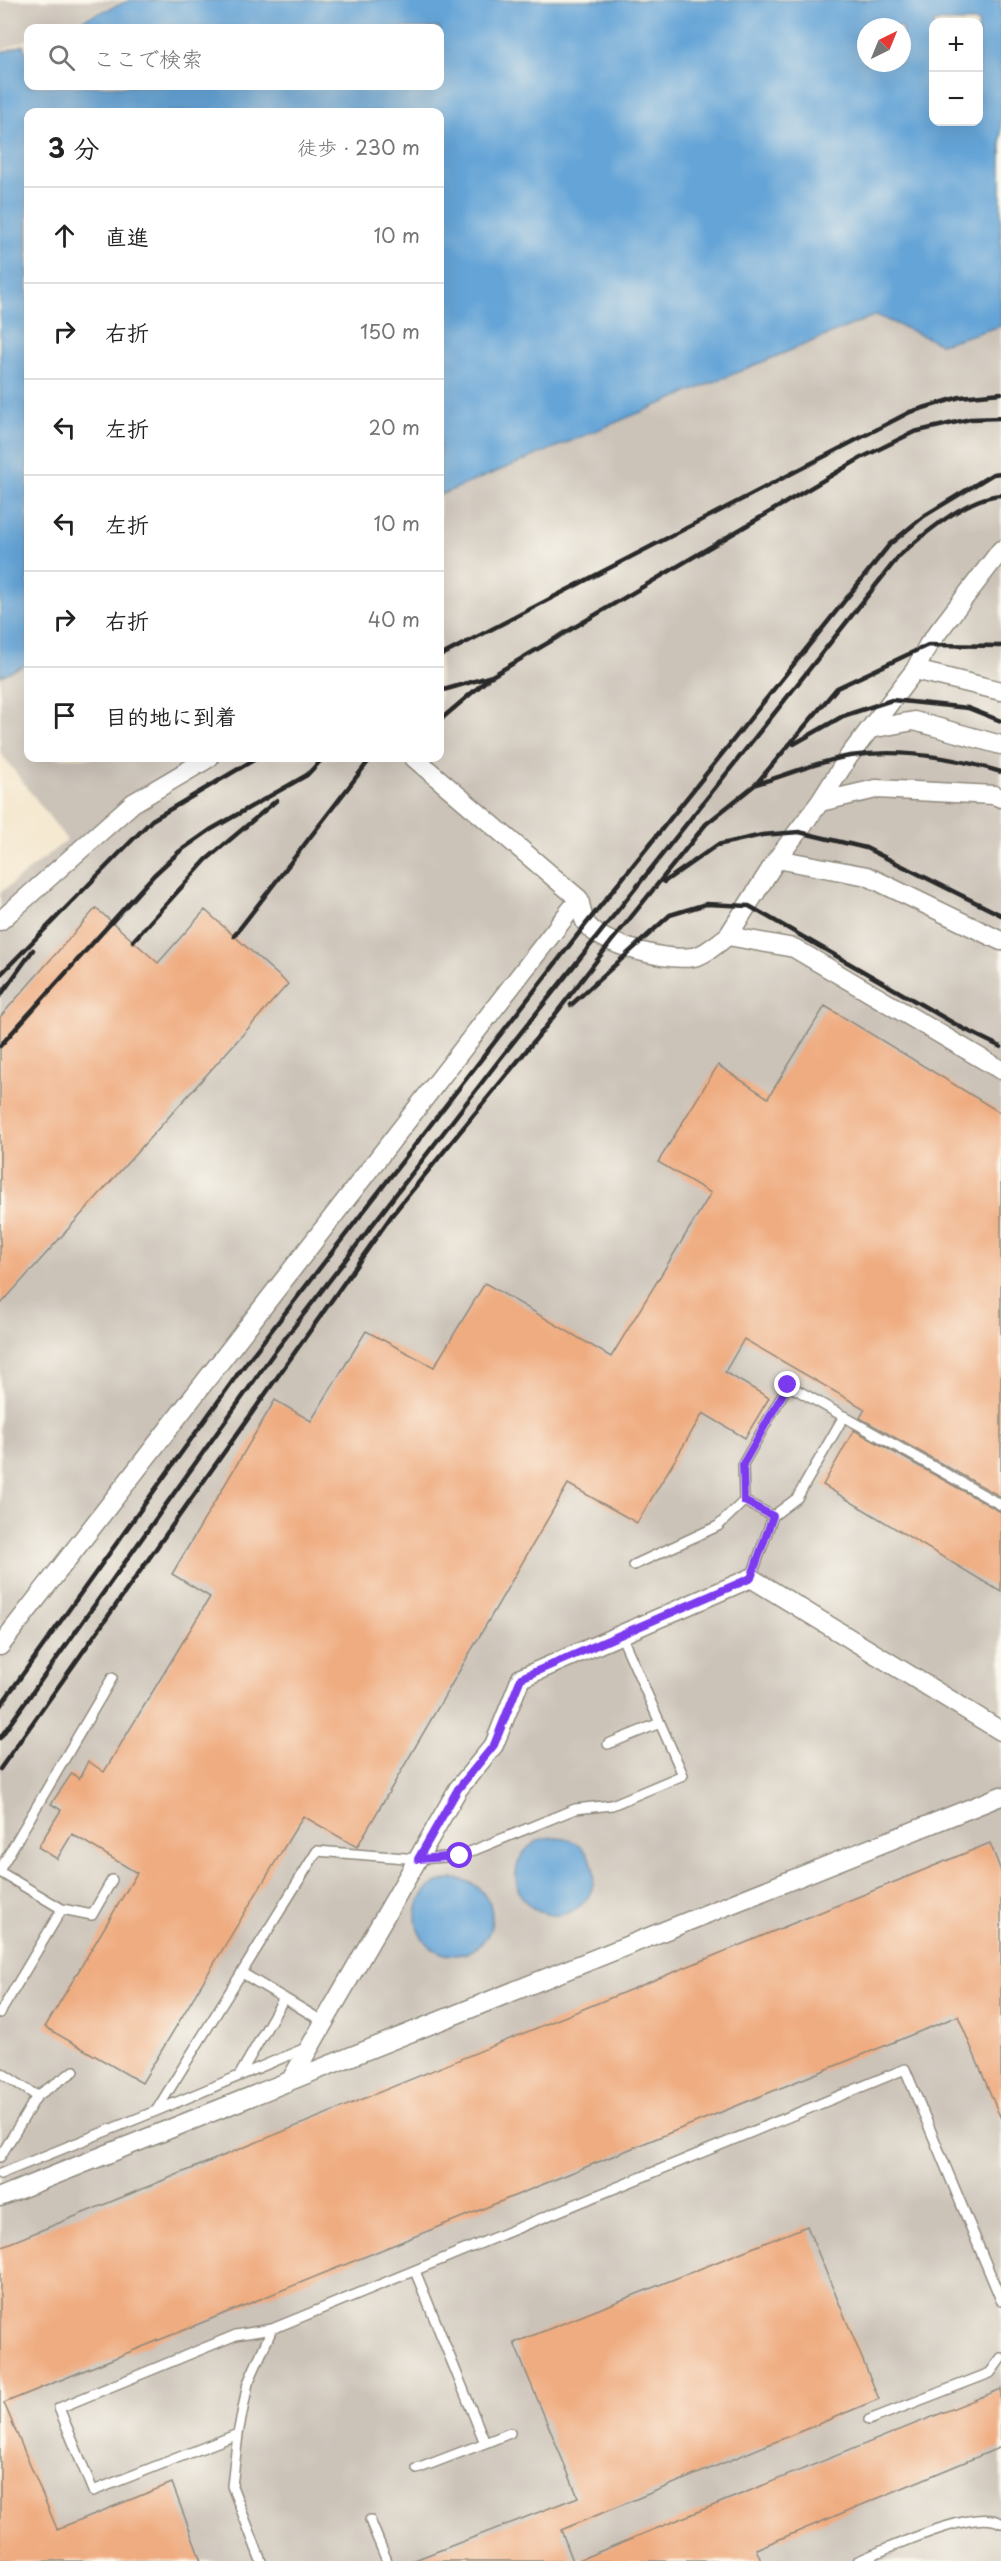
<!DOCTYPE html>
<html lang="ja">
<meta charset="utf-8">
<style>
body{margin:0;font-family:"Playpen Sans","Klee One",sans-serif;background:#f6f6f6;color:#222}
.controls{position:absolute;right:18px;top:18px;display:grid;overflow:hidden;border-radius:12px;box-shadow:0 6px 24px #0002}
.controls button{width:54px;height:54px;display:grid;place-items:center;padding:0;border:0;border-bottom:2px solid #e0e0e0;background:#fff;color:#222;font:30px sans-serif}
.compass{position:absolute;left:857px;top:18px;width:54px;height:54px;border-radius:50%;background:#fff;box-shadow:0 6px 24px #0002;rotate:43deg}
.stop{position:absolute;width:18px;height:18px;margin:-14px;border:4px solid #7c3aed;border-radius:50%;background:#fff}
.stop.end{background:#7c3aed;border-color:#fff;box-shadow:0 2px 6px #0008}
.list{margin:0;padding:0;list-style:none}
h2{display:flex;justify-content:space-between;align-items:center;height:78px;margin:0;padding:0 24px;font-size:26px}
h2 small{font-size:20px;font-weight:400;color:#767676}
.list li{display:grid;grid-template-columns:39px 1fr auto;gap:18px;align-items:center;box-sizing:border-box;height:96px;padding:0 24px;border-top:2px solid #e0e0e0}
.list b{display:block;font-size:22px;white-space:nowrap}
.list em{font-size:20px;font-style:normal;color:#767676}
.icon{flex:none;width:33px;height:33px;fill:none;stroke:currentColor;stroke-width:2;stroke-linecap:round;stroke-linejoin:round}
.map{position:relative;flex:none;width:1001px;height:2561px;overflow:hidden}
.search{position:absolute;background:#fff;box-shadow:0 6px 24px #0002;left:24px;top:24px;width:420px;height:66px;display:flex;align-items:center;gap:15px;box-sizing:border-box;padding:0 21px;border-radius:12px;color:#767676;font-size:22px}
.panel{position:absolute;background:#fff;box-shadow:0 6px 24px #0002;left:24px;top:108px;width:420px;height:654px;border-radius:12px}
.map>svg:first-child{display:block}
.industrial{fill:#cbc2b8}
.water{fill:#65a4d7;stroke:#486881;stroke-width:1.5;fill-rule:evenodd}
.building{fill:#efac80}
.lines{fill:none;stroke-linecap:round;stroke-linejoin:round}
.lane-casing{stroke:#908a7e;stroke-width:12}
.street-casing{stroke:#908a7e;stroke-width:21}
.lane{stroke:#fff;stroke-width:9}
.street{stroke:#fff;stroke-width:18}
.rail{stroke:#2b2b2b;stroke-width:4.5}
.route{stroke:#7c3aed;stroke-width:8}
</style>
<div class="map">
<svg width="1001" height="2561" viewBox="0 0 1001 2561">
<rect width="100%" height="100%" fill="#fbf7ec"/>
<filter id="ink" filterUnits="userSpaceOnUse"><feTurbulence type="fractalNoise" baseFrequency=".0167" numOctaves="2"/><feDisplacementMap in="SourceGraphic" scale="12" xChannelSelector="R" yChannelSelector="G"/><feConvolveMatrix kernelMatrix="1 2 1 2 8 2 1 2 1" color-interpolation-filters="sRGB"/></filter>
<filter id="wash" filterUnits="userSpaceOnUse"><feTurbulence type="fractalNoise" baseFrequency=".008" numOctaves="4" result="noise"/><feDisplacementMap in="SourceGraphic" scale="24" xChannelSelector="R" yChannelSelector="G"/><feGaussianBlur stdDeviation="1.35" result="paint"/><feColorMatrix in="noise" values="0 0 0 0 0 0 0 0 0 0 0 0 0 0 0 0 0 1.4 0 .05"/><feComposite in="paint" operator="in"/></filter>
<g filter="url(#wash)">
<rect width="100%" height="100%" fill="#f5e9d2"/>
<path class="industrial" d="M0 0H125L55 28H28V39L0 51Z
M876 315 941 344 1001 326V2561H0V893L67 840 0 752V676L28 664V758H440V495Z"/>
<path class="water" d="M130 0H1001V326L941 344 876 315 440 495V112H28V664L0 676V53L23 45 28 56V86H440V28H61ZM934 22H978V122H934ZM866 27H902V63H866Z
M516 1876a39 39 0 1 1 78 0a39 39 0 1 1-78 0Z
M416 1917a38 38 0 1 1 76 0a38 38 0 1 1-76 0Z"/>
<g id="blocks">
<path class="building" d="M96 908 158 963 205 910 288 984 0 1305V1017Z
M825 1006 1001 1113V1497L860 1418 865 1409 744 1339 725 1372 769 1398 745 1438 703 1413 637 1523 568 1484 357 1847 303 1816 142 2083 45 2027 137 1873 72 1834 57 1859 38 1847 61 1810 51 1804 72 1773 79 1779 88 1761 104 1772 210 1597 172 1574 275 1400 311 1421 366 1331 434 1367 485 1283 611 1357 711 1193 658 1162 718 1065 768 1098Z
M854 1430 1001 1512V1592L823 1485Z
M990 1843 1001 1871V2119L958 2016 4 2403 57 2529 172 2483 201 2561H0V2247Z
M807 2226 879 2399 561 2530 573 2561H412L578 2497 514 2343Z
M1001 2389V2447L756 2549 761 2561H576Z"/>
</g>
</g>
<g filter="url(#ink)">
<use href="#blocks" fill-opacity="0" stroke="#908a7e" stroke-width="1.5"/>
<g class="lines">
<g class="lane-casing">
<path id="lane" d="M744 1501 773 1516
M634 1565 718 1526 744 1501 743 1464 788 1385 1001 1505
M751 1578 773 1516 797 1498 844 1416
M608 1744 660 1723
M0 1869 112 1678
M0 1872 62 1909 92 1915 112 1880
M242 1973 324 2022
M0 2013 62 1909
M308 2047 156 2111 317 1851 418 1859 460 1856 575 1809 612 1805 683 1775 621 1635
M0 2072 37 2096 74 2071
M239 2076 284 1998
M0 2157 37 2096
M0 2174 156 2111
M415 2271 485 2443 417 2469
M869 2420 990 2373 1001 2358
M238 2434 93 2491 59 2408 236 2335 272 2329
M485 2443 510 2433
M370 2520 387 2561
M261 2561 232 2486 238 2434 248 2383 272 2329 905 2069 1001 2300
M858 2561C888 2549 974 2507 1001 2523"/>
</g>
<g class="street-casing">
<path id="street" d="M915 670 1001 691
M870 729 914 721 1001 745
M414 758 579 899C581 906 582 919 587 925 605 946 666 961 693 957 704 956 719 942 728 936L794 948 1001 1070
M820 802 876 789 994 795 1001 798
M777 859 867 876 1001 941
M0 921 133 803 209 758
M728 936 777 859 820 802 849 756 915 670 928 645 1001 550
M0 1646 579 899
M292 2078 458 1789 494 1745 521 1678 751 1578 1001 1731
M0 2197 1001 1796"/>
</g>
<use href="#lane" class="lane"/>
<use href="#street" class="street"/>
<path class="rail" d="M440 656 910 412 960 397 1001 393
M440 691 492 676 861 458 914 432 970 419 1001 418
M440 720 487 680
M794 744 843 716 892 700 968 708 1001 721
M756 784C787 775 819 761 850 756 901 748 952 757 1001 772
M664 882 717 845 762 835 799 832 866 848 1001 915
M234 936 371 758
M133 941 206 860 277 800
M0 975 152 820 257 758
M0 996 33 950
M571 1005 670 915 706 904 749 906 962 1028 1001 1047
M0 1046 154 875 180 851 210 830 307 775 323 758
M0 1706 237 1375 586 924 890 544 924 516 993 474 1001 473
M0 1738 273 1354 500 1059 899 556C924 534 967 497 1001 495
M0 1769 392 1215 544 1029 611 942 706 824 756 784 837 688 928 645 1001 646"/>
</g>
</g>
<g class="lines" filter="url(#ink)">
<path class="route" d="M460 1856 418 1859 458 1789 494 1745 521 1678 751 1578 773 1516 744 1501 743 1464 788 1385"/>
</g>
</svg>
<div class="controls">
<button>+</button>
<button>−</button>
</div>
<svg class="compass" viewBox="-18 -18 36 36"><path d="M0-13l5 13h-10z" fill="#e53935"/><path d="M0 13l5-13h-10z" fill="#767676"/></svg>
<div class="stop" style="left:460px;top:1856px"></div>
<div class="stop end" style="left:788px;top:1385px"></div>
<div class="search"><svg class="icon" aria-label="search" viewBox="0 0 24 24"><circle cx="10" cy="10" r="6"/><path d="M15 15l6 6"/></svg>ここで検索</div>
<section class="panel">
<h2>3 分<small>徒歩 · 230 m</small></h2>
<ul class="list">
<li><svg class="icon" aria-label="ahead" viewBox="0 0 24 24"><path d="M12 20V5M6 11l6-6 6 6"/></svg><div><b>直進</b></div><em>10 m</em></li>
<li><svg class="icon" aria-label="right" viewBox="0 0 24 24"><path d="M7 20v-9h11M14 6l5 5-5 5"/></svg><div><b>右折</b></div><em>150 m</em></li>
<li><svg class="icon" aria-label="left" viewBox="0 0 24 24"><path d="M17 20v-9H6M10 6l-5 5 5 5"/></svg><div><b>左折</b></div><em>20 m</em></li>
<li><svg class="icon" aria-label="left" viewBox="0 0 24 24"><path d="M17 20v-9H6M10 6l-5 5 5 5"/></svg><div><b>左折</b></div><em>10 m</em></li>
<li><svg class="icon" aria-label="right" viewBox="0 0 24 24"><path d="M7 20v-9h11M14 6l5 5-5 5"/></svg><div><b>右折</b></div><em>40 m</em></li>
<li><svg class="icon" aria-label="arrive" viewBox="0 0 24 24"><path d="M6 21V4h12l-3 4 3 4H6"/></svg><div><b>目的地に到着</b></div></li>
</ul>
</section>
</div>
